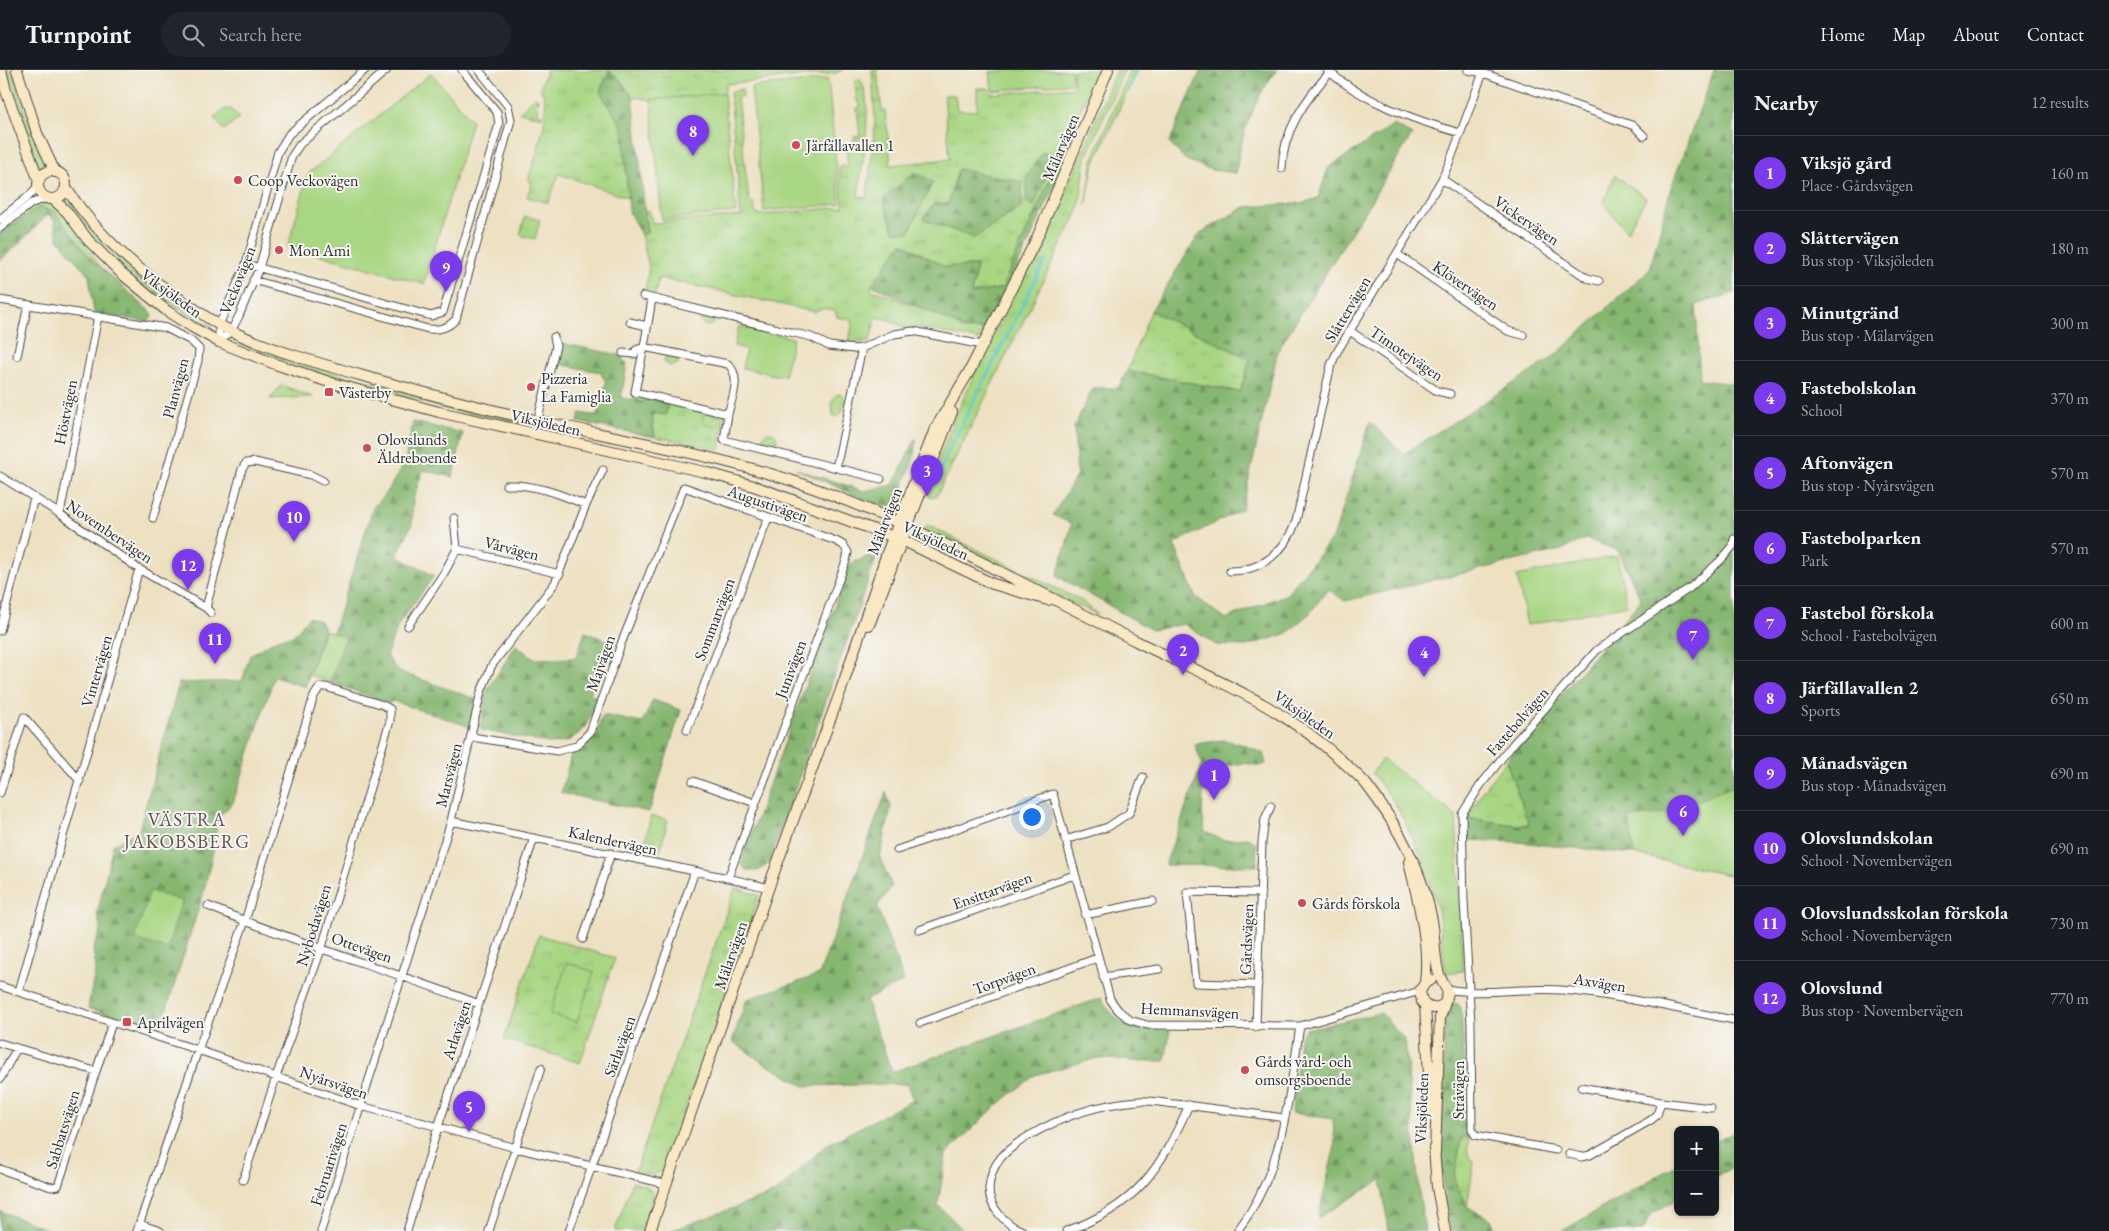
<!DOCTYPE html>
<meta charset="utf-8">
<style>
body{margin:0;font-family:"EB Garamond",serif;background:#20242c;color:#f1f3f6}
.controls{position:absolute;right:15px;bottom:15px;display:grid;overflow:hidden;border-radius:8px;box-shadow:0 1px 4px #0004}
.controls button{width:45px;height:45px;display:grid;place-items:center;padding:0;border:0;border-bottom:1px solid #363941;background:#171b24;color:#f1f3f6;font:25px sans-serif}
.you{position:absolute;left:1031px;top:746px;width:18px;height:18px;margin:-12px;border:4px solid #fff;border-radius:50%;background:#1a73e8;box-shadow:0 0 0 8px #1a73e833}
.badge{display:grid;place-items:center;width:32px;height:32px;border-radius:50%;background:#7c3aed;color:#fff;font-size:16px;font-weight:700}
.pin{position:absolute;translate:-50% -41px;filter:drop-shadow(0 1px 2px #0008)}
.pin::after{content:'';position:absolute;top:26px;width:18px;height:15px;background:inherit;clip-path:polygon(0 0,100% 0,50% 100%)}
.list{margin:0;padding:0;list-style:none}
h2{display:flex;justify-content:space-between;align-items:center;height:65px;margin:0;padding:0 20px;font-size:21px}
h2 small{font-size:16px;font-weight:400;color:#9ea1a6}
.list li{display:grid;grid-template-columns:32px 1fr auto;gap:15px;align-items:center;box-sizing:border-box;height:75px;padding:0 20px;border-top:1px solid #363941}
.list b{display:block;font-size:19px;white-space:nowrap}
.list p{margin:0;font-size:16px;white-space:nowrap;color:#9ea1a6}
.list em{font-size:16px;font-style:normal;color:#9ea1a6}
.icon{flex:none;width:28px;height:28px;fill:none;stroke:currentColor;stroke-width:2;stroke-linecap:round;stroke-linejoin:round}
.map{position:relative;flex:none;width:1734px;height:1161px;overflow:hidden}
header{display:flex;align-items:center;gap:30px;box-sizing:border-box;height:70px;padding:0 25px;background:#171b24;border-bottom:1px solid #363941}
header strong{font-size:24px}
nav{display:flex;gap:28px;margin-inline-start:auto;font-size:18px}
.search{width:350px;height:45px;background:#20242c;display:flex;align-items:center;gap:12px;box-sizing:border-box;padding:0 18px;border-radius:28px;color:#9ea1a6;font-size:19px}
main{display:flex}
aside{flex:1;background:#171b24}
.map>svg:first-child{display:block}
.grass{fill:url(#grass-tufts);stroke:#6a8057;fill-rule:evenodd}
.forest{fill:url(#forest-firs);stroke:#58714e}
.park{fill:#a9d683;stroke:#6a8057}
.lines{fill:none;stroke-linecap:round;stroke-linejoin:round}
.stream{stroke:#5bc9cf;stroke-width:2.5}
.street-casing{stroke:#484642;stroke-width:9}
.secondary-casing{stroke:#484642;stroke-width:12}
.street{stroke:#fff;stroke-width:7}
.secondary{stroke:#fae7c3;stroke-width:10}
.poi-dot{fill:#d1495b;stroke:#f6f6f2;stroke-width:2}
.labels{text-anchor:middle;stroke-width:4;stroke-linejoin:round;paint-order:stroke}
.poi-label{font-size:16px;fill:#2b2b2b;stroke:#f6f6f2;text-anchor:start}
.street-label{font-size:16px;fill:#2b2b2b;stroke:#f6f6f2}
.quarter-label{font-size:19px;letter-spacing:1px;fill:#694f4f;stroke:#f6f6f2}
</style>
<header>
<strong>Turnpoint</strong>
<div class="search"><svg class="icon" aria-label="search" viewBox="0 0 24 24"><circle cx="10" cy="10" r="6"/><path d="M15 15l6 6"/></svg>Search here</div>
<nav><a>Home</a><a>Map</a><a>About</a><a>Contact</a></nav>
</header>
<main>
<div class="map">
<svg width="1734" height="1161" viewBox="0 0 1734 1161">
<defs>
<pattern id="grass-tufts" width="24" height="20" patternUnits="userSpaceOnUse" patternTransform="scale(1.25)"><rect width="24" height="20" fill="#a9d683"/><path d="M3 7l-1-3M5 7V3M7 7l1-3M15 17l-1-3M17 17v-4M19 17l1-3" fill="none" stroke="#92b871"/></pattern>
<pattern id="forest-firs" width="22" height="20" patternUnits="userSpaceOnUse" patternTransform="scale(1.25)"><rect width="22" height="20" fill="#86b771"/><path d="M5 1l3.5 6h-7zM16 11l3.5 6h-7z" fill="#6e955d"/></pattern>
</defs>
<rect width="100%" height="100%" fill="#f6f6f2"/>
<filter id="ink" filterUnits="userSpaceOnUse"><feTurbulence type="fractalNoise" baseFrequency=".02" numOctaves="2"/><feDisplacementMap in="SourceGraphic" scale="10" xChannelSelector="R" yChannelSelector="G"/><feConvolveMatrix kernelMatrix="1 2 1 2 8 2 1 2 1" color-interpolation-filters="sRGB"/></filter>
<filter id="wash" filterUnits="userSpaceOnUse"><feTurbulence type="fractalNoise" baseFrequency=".0096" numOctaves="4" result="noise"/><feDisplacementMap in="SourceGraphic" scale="20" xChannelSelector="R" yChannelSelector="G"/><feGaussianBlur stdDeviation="1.12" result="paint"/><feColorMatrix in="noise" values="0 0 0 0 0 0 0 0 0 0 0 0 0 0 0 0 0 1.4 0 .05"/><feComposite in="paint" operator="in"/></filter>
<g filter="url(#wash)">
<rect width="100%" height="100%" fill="#eee1c2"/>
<path class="grass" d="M7 0H12L25 42 49 96 40 98 23 58Z
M546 0H843L834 4 810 5 727 14 724 23 651 30 633 27 619 9 600 21 623 58 628 128 559 104 548 133 527 127 532 112 528 111C534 88 555 38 540 19Z
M872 0H877L882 41 885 40 891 95 950 89 944 25H955L957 40 977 41V18H988L991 24 1074 17 1073 0H1098L1002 218 971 224 977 196 945 197 903 173 872 215 871 220C891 226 950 247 963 260L985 259 978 270 916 257 905 258 889 250 876 247 870 270 861 273H849L853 250 837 247 835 241C828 239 821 237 815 242L659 208 654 228H644L649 197 641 165 647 163 645 141H650L652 153 741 146 730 22 742 19 743 26 737 27 749 131 754 134 755 142 759 145 843 137 839 96H848L846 76 854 75V67L860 66 857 38H860V32H857L855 12 859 8C876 28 861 100 858 127L867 128 875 52ZM934 134H948L924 149Z
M1116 0H1124L1086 88 1079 139 938 423 933 429 928 425C958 318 1019 223 1065 122 1084 82 1099 41 1116 0Z
M1130 0H1137L1093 97 1086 136 1093 88Z
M535 27 539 30 536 31 538 43 542 44V47L519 42Z
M67 124C103 181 155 224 213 257L202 254 188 245 131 205 104 180 60 131Z
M39 133 53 134 62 140 96 191 107 203 91 189 54 142 0 163 31 137Z
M1151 241 1250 289 1240 322 1127 301Z
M230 267 338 304 528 354 454 341 327 305 241 276 233 272Z
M281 315 313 327H312L270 329Z
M637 325 726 344 720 379 655 367 650 329 641 332 637 331Z
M927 455 1082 531 1098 545 926 463 924 460Z
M1506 691 1530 755H1515L1467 748 1484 719Z
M651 746 668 750 658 789 642 785Z
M735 818 759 825 664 1100 653 1105 635 1102Z
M539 865 615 888 580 993 504 969Z
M1466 1066 1469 1069C1467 1078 1466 1086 1474 1092L1467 1137 1454 1110 1461 1069Z
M632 1112 647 1116 654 1125 643 1161H615Z"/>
<path class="forest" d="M1201 0H1277C1254 28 1240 67 1236 103L1212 100 1186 90 1169 73Z
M1714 0H1734V223L1696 235 1700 310 1734 314V806L1634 784 1518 772 1467 770V748L1515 755H1529L1506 691 1641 530 1618 480 1586 469 1561 480 1345 531 1328 519 1310 543 1286 564 1246 576 1216 575 1184 554 1152 560 1057 506 1072 454 1053 445 1077 405 1074 357 1093 318H1118L1127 301 1240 322 1250 289 1151 241 1200 163 1245 137 1303 133 1318 128 1328 98 1394 55 1412 65 1278 280 1242 439 1174 474 1195 526 1225 549 1287 524 1334 466 1370 352 1404 384 1551 289 1650 199 1670 121Z
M609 1 619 9 633 27 647 163 641 165 629 142 623 58 600 21Z
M1075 51 1079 55 1076 70 1008 217 985 259 963 260 958 255 872 215 902 173 945 197 977 196 971 224 1002 218Z
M1042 82 1054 86 1034 136 1026 131 1027 107Z
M958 99 1022 112V137L974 168 923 149 934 134H948Z
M915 102 933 112 909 162 894 161 883 129Z
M39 137 55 142 91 189 153 244 148 252 94 243 89 206 58 169 54 149 48 145 0 191V163Z
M561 273 623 286 622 290 627 293 621 328 632 330 635 325H637V331L641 332 650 329 668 333 666 345 653 343 652 356 655 367 578 352 580 343 597 346 606 312 600 302 558 294Z
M413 352 463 363 453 407 423 400 413 429 412 454 397 486 434 506 399 553 386 586 398 601 476 629 471 657 393 631 389 633 330 612 345 567 333 563 373 438 389 419 405 391Z
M916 368 915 384 897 433 891 436 883 437 796 399 864 421 893 415Z
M869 486 876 488 769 793C760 802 756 802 745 799L741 792 850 494Z
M309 547 320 551 324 559 305 617 274 607 233 733 218 747 213 781 203 824 160 960 88 938 96 897 93 880 101 859 97 844 113 775 139 760 179 613 242 611 250 585 277 569 293 566Z
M585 562 609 571 590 624 599 628 584 659 569 671 553 674 481 660 486 622 516 575 534 589 576 588Z
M653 630 681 640 649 742 561 723 571 685 594 668 603 645 642 653Z
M1224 670 1241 674 1263 683 1266 694 1260 696 1244 693 1228 696 1208 711 1203 724 1202 744 1205 762 1223 770 1247 768 1256 773 1257 796 1165 795 1202 694 1195 674Z
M886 722 891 737 880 788 892 816 877 837 904 911 866 930 892 1002 1101 928C1122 962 1133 957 1170 961L1165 991H1134L1098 988 1035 1005 996 1036 946 1084 938 1135 964 1161H670L775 1123 826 1075 913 1030 907 1014 804 1016 759 990 732 971 747 929 819 905Z
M1453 933 1458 934 1461 938 1469 1069 1465 1066 1461 1069 1454 1110 1467 1137 1491 1149 1496 1161H1450L1446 1148 1441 1083 1445 947 1448 935Z
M1381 943 1405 970 1419 1121 1425 1161H1389L1381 1110 1318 1148 1335 1075 1333 1049 1292 1043 1300 967 1306 959Z
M1734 1062V1096L1715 1107V1072Z
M1678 1094V1129L1651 1144 1643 1161H1562Z
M0 1141 52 1161H0Z"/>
<path class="park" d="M1007 0H1071L1073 13 992 21 990 2Z
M431 3 472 51 424 214 288 176 308 104Z
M828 9 840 134 764 141 751 17Z
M724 23 736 142 662 150 651 30Z
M225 39H231L239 48 224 60 214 48Z
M1615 105 1646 128 1627 162 1603 133Z
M525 146 540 150 535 169 520 165Z
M702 246 712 247 715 253 708 256 702 253 700 250Z
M739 256 793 268 784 307 742 298 746 279 734 276Z
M666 286 675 287 679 293 672 296 665 293 664 291Z
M841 324 845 329C844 336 844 342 837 347L833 345 832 331 836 325Z
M708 342 722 348 723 354 714 357 704 353 702 346Z
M763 369a7 7 0 1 1 14 0a7 7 0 1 1-14 0Z
M1617 486 1627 535 1527 555 1517 506Z
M325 560 346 567 330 612 309 605Z
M1382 689 1456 746 1463 901 1446 903 1438 839 1423 789 1395 733 1372 703Z
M1734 716V806L1634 784 1629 748 1667 743Z
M150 821 182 831 167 879 135 869Z
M567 892 594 902 577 952 550 944Z"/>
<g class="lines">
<path class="stream" d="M1128 22 1137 0
M937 411 947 383 1045 191"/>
</g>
</g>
<g filter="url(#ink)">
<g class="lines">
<g class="street-casing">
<path id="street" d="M1327 0C1364 32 1414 50 1460 63
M1468 0 1483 3 1634 56 1644 66
M1282 98C1283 60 1306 29 1330 2
M1442 109 1587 208 1599 211
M0 149 29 126 38 116
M0 158 32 133 47 128
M1397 184 1508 261 1523 265
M246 194 431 246 443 242 499 54 497 42 462 0
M253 210 428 259C440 260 448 258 456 249L511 50 508 36 479 0
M643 226 811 267 829 276 854 279 862 278 894 264 913 261 982 275
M0 230 166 258 191 271 199 279 198 291 153 448
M630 252 647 256
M1350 261 1437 321 1450 324
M219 272 231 261 239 246 259 198 292 86 300 74 387 0
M219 272V255L246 194 278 82 289 64 365 0
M623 283 635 284 636 280 644 277 635 322 728 344C732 328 742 307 728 294L644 277 652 229
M17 286 28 235
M728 344 724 370 881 409
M534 365 556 276 554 267
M836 398 862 278
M0 406 60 444 139 499 206 538 211 543
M506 415C535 414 560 424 586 435
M60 444 98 246
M457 479 560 504
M1230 501C1262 501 1286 481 1296 451L1331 295 1337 282 1442 109 1450 91 1484 0
M206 538 242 399 246 393 255 392 311 405 323 411
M408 556 444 503 457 479 454 448
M0 561 34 428
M24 647 80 711
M687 660 768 448
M472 667 557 681 576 676 590 662 621 574 684 417 836 471 843 475 848 482 846 491 728 808
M693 711 755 733
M0 723 24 647
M451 751 728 808 769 818
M1065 770 1108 757 1129 743 1143 707
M897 780 1053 724 1110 929 1118 940 1130 950 1147 955 1300 956 1420 921
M208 836C296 873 389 900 479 934
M1085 845 1153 831
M919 860 1074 805
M583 869 611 783
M1103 907 1159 899
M1258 915 1196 913 1187 822 1261 823
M0 916 198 980 361 1036 516 1078 666 1114
M1447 919C1484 926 1523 917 1561 920 1619 925 1677 939 1734 950
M19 921 139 499
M920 953 1097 888
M1256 957 1262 772 1265 749 1271 736
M0 973 95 1001
M0 1009 17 978
M1581 1017 1661 1032 1711 1038
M1556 1080 1475 1065 1472 1059 1471 954 1464 831 1462 744 1480 716 1513 674 1597 580 1691 517 1721 490 1733 476 1734 469
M1569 1084 1581 1087 1590 1085 1651 1050 1657 1045 1661 1032
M0 1099 51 1117 58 1116 112 953
M139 1154 160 1161
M137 1161 198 980 245 851 314 626 320 617H326L383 635 390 639V651L322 877 276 1007 243 1110
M321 1161 451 751 481 622 492 595 555 513 586 435 603 400
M407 1161 438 1057 534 768
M489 1161 541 998
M569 1161 695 801
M1023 1161C1006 1155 989 1138 989 1119 990 1093 1007 1079 1027 1067 1062 1046 1097 1034 1138 1031 1150 1030 1163 1033 1175 1034 1212 1038 1248 1043 1285 1048
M1066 1161C1136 1137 1160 1100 1189 1035
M1237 1161C1283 1103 1289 1026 1300 956"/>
</g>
<g class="secondary-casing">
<path id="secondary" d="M1 0 6 21 39 111
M17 0 37 63 55 102
M38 115a14 14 0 1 1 28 0a14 14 0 1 1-28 0Z
M66 118C99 168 145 207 195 239 206 247 218 255 231 261 274 281 321 294 367 307 424 323 481 338 539 351 627 370 716 385 802 414 920 455 1027 517 1138 572 1210 608 1282 635 1342 691 1350 698 1359 706 1366 714 1397 754 1422 800 1432 850 1435 866 1434 884 1438 900 1439 908 1445 915 1448 923L1440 948 1435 1083
M53 129 67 142 88 170 122 204 167 241 192 257 219 272 275 294 332 313 439 342 705 402 754 416 902 470 993 514 1048 530
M869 555 952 342
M1409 792C1418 831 1430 873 1425 913
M1431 910 1425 913 1420 921 1422 932C1428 939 1436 940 1444 934
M1425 935 1431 1041
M1434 1078 1437 1117 1445 1161
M650 1161 773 805 841 620 887 483 935 359 970 300 1037 168 1108 0"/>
</g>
<use href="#street" class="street"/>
<use href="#secondary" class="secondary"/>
</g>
</g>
<g class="poi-dot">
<circle cx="796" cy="75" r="5"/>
<circle cx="238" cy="110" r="5"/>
<circle cx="279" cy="180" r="5"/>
<circle cx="531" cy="317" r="5"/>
<rect x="324" y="317" width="10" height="10" rx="2.5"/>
<circle cx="367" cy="378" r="5"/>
<circle cx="1302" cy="833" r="5"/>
<rect x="122" y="947" width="10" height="10" rx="2.5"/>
<circle cx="1245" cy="1000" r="5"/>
</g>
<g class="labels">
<g class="poi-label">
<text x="806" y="81">Järfällavallen 1</text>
<text x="248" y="116">Coop Veckovägen</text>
<text x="289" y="186">Mon Ami</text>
<text x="541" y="314">Pizzeria<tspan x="541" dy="18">La Famiglia</tspan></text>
<text x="339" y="328">Västerby</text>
<text x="377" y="375">Olovslunds<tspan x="377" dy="18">Äldreboende</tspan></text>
<text x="1312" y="839">Gårds förskola</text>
<text x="137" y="958">Aprilvägen</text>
<text x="1255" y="997">Gårds vård- och<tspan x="1255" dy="18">omsorgsboende</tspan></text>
</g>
<g class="street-label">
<text transform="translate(1060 77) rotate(-67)" y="6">Mälarvägen</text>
<text transform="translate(1527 150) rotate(34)" y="6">Vickervägen</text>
<text transform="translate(237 210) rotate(-68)" y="6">Veckovägen</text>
<text transform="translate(1466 215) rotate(34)" y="6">Klövervägen</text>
<text transform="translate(172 223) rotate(36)" y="6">Viksjöleden</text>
<text transform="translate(1347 239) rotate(-59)" y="6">Slåttervägen</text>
<text transform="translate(1407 283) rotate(34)" y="6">Timotejvägen</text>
<text transform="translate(175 318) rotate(-75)" y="6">Planvägen</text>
<text transform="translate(65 342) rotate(-79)" y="6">Höstvägen</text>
<text transform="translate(546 352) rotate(13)" y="6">Viksjöleden</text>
<text transform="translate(768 433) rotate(19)" y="6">Augustivägen</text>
<text transform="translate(884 451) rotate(-69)" y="6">Mälarvägen</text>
<text transform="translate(110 461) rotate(34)" y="6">Novembervägen</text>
<text transform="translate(936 470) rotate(25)" y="6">Viksjöleden</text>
<text transform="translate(512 478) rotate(14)" y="6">Vårvägen</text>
<text transform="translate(714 549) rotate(-69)" y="6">Sommarvägen</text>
<text transform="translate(600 593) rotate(-71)" y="6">Majvägen</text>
<text transform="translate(790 599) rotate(-69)" y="6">Junivägen</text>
<text transform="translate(96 601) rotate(-74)" y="6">Vintervägen</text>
<text transform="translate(1305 644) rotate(35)" y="6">Viksjöleden</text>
<text transform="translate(1517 651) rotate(-49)" y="6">Fastebolvägen</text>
<text transform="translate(448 705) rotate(-76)" y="6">Marsvägen</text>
<text transform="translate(613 770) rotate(12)" y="6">Kalendervägen</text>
<text transform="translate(992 820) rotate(-20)" y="6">Ensittarvägen</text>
<text transform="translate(313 855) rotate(-73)" y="6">Nybodavägen</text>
<text transform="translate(1246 869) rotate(-88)" y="6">Gårdsvägen</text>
<text transform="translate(362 877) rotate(19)" y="6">Ottevägen</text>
<text transform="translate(730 885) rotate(-71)" y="6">Mälarvägen</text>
<text transform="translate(1004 908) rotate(-20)" y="6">Torpvägen</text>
<text transform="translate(1600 912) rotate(9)" y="6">Axvägen</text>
<text transform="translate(1190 940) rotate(3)" y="6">Hemmansvägen</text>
<text transform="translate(456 960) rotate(-72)" y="6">Arlavägen</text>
<text transform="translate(619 976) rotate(-70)" y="6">Särlavägen</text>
<text transform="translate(334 1012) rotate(19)" y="6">Nyårsvägen</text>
<text transform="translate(1458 1020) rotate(-90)" y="6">Stråvägen</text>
<text transform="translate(1421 1038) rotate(-88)" y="6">Viksjöleden</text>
<text transform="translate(62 1059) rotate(-73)" y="6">Sabbatsvägen</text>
<text transform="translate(328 1094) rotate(-72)" y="6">Februarivägen</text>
</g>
<g class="quarter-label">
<text x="187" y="756">VÄSTRA<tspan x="187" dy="22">JAKOBSBERG</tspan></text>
</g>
</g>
</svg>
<div class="controls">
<button>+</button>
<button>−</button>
</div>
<div class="you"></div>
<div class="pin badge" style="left:1214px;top:730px">1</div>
<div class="pin badge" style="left:1183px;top:605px">2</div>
<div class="pin badge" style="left:927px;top:426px">3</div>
<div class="pin badge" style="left:1424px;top:607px">4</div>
<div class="pin badge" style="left:469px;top:1062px">5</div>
<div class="pin badge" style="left:1683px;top:766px">6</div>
<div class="pin badge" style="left:1693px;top:590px">7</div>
<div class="pin badge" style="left:693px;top:86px">8</div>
<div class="pin badge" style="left:446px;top:222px">9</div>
<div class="pin badge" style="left:294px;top:472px">10</div>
<div class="pin badge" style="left:215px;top:594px">11</div>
<div class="pin badge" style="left:188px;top:520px">12</div>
</div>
<aside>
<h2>Nearby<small>12 results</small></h2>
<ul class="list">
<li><span class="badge">1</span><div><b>Viksjö gård</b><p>Place · Gårdsvägen</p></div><em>160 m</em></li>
<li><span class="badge">2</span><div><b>Slåttervägen</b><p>Bus stop · Viksjöleden</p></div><em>180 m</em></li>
<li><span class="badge">3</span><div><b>Minutgränd</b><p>Bus stop · Mälarvägen</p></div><em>300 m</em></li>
<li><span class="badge">4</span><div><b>Fastebolskolan</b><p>School</p></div><em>370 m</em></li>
<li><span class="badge">5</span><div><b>Aftonvägen</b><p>Bus stop · Nyårsvägen</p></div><em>570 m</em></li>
<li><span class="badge">6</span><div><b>Fastebolparken</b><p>Park</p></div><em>570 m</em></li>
<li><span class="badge">7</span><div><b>Fastebol förskola</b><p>School · Fastebolvägen</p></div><em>600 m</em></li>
<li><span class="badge">8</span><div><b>Järfällavallen 2</b><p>Sports</p></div><em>650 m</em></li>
<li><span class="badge">9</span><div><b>Månadsvägen</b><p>Bus stop · Månadsvägen</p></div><em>690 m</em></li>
<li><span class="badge">10</span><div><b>Olovslundskolan</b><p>School · Novembervägen</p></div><em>690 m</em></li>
<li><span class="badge">11</span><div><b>Olovslundsskolan förskola</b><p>School · Novembervägen</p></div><em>730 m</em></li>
<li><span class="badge">12</span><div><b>Olovslund</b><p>Bus stop · Novembervägen</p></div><em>770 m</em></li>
</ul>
</aside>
</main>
